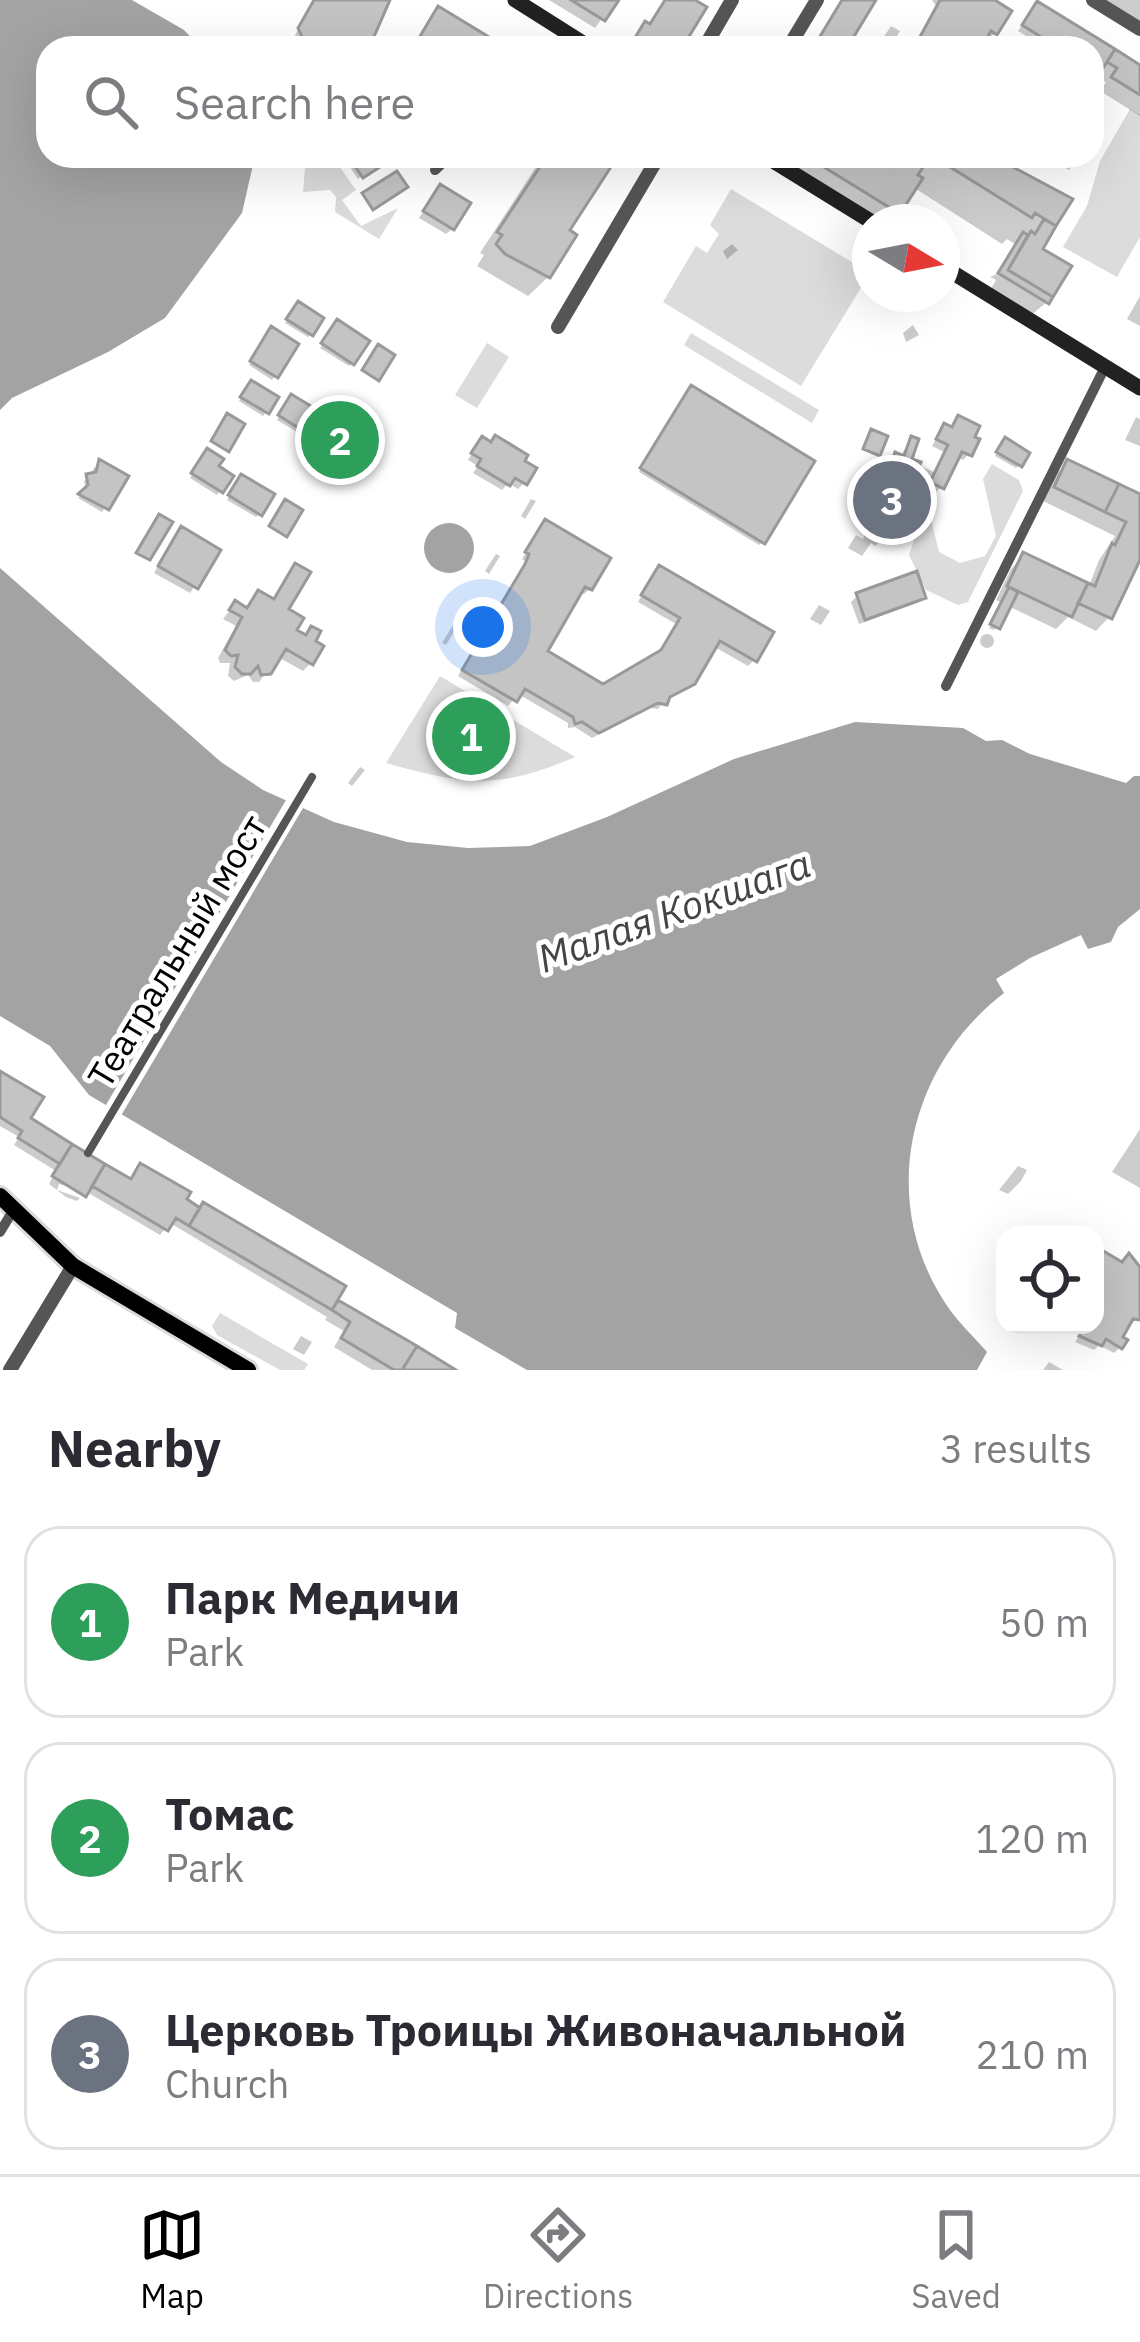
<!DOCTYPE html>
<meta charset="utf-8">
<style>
body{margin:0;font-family:"IBM Plex Sans",sans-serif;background:#f7f7f7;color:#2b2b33}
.controls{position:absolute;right:36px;bottom:36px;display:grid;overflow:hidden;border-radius:24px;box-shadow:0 12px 48px #0002}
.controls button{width:108px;height:108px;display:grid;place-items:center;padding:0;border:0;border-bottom:3px solid #e1e1e2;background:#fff;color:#2b2b33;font:60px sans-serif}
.compass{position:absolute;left:852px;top:204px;width:108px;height:108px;border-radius:50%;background:#fff;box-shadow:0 12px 48px #0002;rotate:100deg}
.you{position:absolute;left:483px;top:627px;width:42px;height:42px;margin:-30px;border:9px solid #fff;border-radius:50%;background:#1a73e8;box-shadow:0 0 0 18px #1a73e833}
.badge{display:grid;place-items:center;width:78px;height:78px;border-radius:50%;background:#000;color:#fff;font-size:39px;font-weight:700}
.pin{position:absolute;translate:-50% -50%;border:6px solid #fff;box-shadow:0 3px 12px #0006}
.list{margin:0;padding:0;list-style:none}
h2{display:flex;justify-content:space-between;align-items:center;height:156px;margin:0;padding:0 48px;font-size:51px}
h2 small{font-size:39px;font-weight:400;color:#7c7c81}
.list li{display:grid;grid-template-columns:78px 1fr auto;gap:36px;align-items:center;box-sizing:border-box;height:192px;margin:0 24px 24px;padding:0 24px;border:3px solid #e1e1e2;border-radius:36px}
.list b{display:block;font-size:45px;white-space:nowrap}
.list p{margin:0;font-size:39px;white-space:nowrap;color:#7c7c81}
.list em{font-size:39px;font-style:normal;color:#7c7c81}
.icon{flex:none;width:66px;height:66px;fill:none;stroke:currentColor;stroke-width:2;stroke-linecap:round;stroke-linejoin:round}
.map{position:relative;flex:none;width:1140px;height:1370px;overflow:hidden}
.search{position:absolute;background:#fff;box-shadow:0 12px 48px #0002;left:36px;right:36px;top:36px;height:132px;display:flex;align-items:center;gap:30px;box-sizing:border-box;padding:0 42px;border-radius:36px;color:#7c7c81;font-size:45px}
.sheet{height:804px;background:#fff}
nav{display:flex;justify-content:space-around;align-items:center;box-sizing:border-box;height:168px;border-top:3px solid #e1e1e2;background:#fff;font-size:33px;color:#7c7c81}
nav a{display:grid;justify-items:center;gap:6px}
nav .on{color:#000}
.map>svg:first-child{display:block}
.green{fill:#dcdcdc}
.water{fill:#a3a3a3}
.pier{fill:#fff}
.shadow{fill:#0003}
.building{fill:#c4c4c4;stroke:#999;stroke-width:3}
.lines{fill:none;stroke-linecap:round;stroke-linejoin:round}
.primary-casing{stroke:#dbdbdb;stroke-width:22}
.pedestrian{stroke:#555;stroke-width:8}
.minor{stroke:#555;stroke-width:10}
.tertiary{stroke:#555;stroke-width:14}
.secondary{stroke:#222;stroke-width:15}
.primary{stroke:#000;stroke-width:16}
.labels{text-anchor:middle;stroke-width:10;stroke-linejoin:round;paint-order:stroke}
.street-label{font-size:36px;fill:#000;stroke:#fff}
.water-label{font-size:39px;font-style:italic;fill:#444;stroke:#fff}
</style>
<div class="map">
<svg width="1140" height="1370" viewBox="0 0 1140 1370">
<rect width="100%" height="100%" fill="#fff"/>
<path class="green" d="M1130 109 1140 115V237L1117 277 1063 247 1087 206 1100 161Z
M306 156H332L356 190 342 200 361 226 398 208 379 239 335 212 336 197 330 190 303 192Z
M731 189 870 273 801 386 663 302 696 246 707 253 719 234 710 225Z
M691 333 819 410 812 423 684 345Z
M487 343 509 357 477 408 455 395Z
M992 464 1019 480 1023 491 968 602 958 605 926 590 909 555 927 502 939 552 960 563 985 556 996 536 983 479Z
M440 676 575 757C498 790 465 785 386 763Z
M220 1313 308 1364 304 1370H280L217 1335 212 1326Z"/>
<path class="water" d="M0 0H132L184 30 201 48H48V156H255L242 213 165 318 108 352 12 398 0 410Z
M424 548a25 25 0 1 1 50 0a25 25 0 1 1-50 0Z
M0 568 221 762 263 790 334 822 407 842 468 848 530 846 607 817 734 759 855 722 963 728 986 741 1002 740 1030 754 1126 783 1134 776H1140V909L1118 927 1111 942 1088 949 1081 935 1030 958 996 979 1004 993C906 1068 876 1206 950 1310 961 1325 975 1338 987 1352L977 1370H527L455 1328 457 1313 89 1095 50 1046 0 1016Z"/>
<path class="pier" d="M289 795 306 803 119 1119 103 1110Z"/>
<path class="shadow" d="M316 0H386L363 48H298L295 35Z
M549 0H615L595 28Z
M932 0H990L995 33 989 39 984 36 975 48H914L936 6Z
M1105 0H1140V22Z
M1037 4 1140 68V116L1100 91 1106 82 1092 77V48H1045L1018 31Z
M891 26 900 31 891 46 885 48 879 44Z
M352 156H378L379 166 358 179 346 161Z
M543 156H614L566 231 548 277 528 296 477 266 484 255 480 253Z
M755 156H872L891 168 902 156H999L1007 167 1068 200 1039 250 1047 302 1031 315 990 290 996 280 990 277 999 273 1016 245 1007 239 1002 244 913 187 888 222H870V227Z
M1051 156H1075L1078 158 1069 170 1050 159Z
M435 193 452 229 446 234 419 218Z
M732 244 738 250 727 259 723 251Z
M1140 296V326L1127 319Z
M295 308 311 334 308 337 285 323Z
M913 325 919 335 906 342 903 333Z
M334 326 352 363 349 366 320 348Z
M268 334 295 345 272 380 249 365Z
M248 387 266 412 263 416 239 401Z
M688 392 762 542 759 545 639 472Z
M289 401 309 434 305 437 277 420Z
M1136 417 1140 419V446L1125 440Z
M958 418 969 454 963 460 956 457 941 487 935 493 926 489 928 485 911 480 893 531 875 546 871 543 862 556 848 548 856 535 863 539 887 464 896 456 900 457 911 439 909 461 934 472 944 452 932 446 939 433 944 427 950 430Z
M1002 444 1019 465 1016 468 995 456Z
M476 446 533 469 524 483 518 489 508 483 502 490 473 473 478 466 468 460Z
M204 455 230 477 217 495 190 478Z
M101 462 108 503 102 512 78 498 86 491 84 481 93 476V469Z
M1068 463 1140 495V554L1109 617 1096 631 1068 617 1056 629 1008 606 994 630 989 628 1002 603 996 600 1011 569 1024 555 1089 586 1099 560 1115 536 1043 501 1054 476Z
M238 481 260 514 256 517 227 500Z
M531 499 536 501 525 519 521 516Z
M540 528 590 589 584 594 579 592 544 652 603 687 658 655 676 624 638 602 654 574 754 660 748 666 713 646 685 689 666 699 658 709 650 708 592 738 575 727 568 728V723L518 694 508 706 458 676 520 574 525 561 522 559Z
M176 536 217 551 190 593 154 573Z
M496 554 500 556 489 574 485 571Z
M296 567 285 610 311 663 303 671 278 657 259 682H253L248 675 234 681 228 676 230 663H220L218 658 236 626 223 619 235 604 245 610 258 594 272 602Z
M857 596 923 597 917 603 859 624 851 602Z
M819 605 830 611 821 625 810 619Z
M453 625 457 627 446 645 442 643Z
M980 641a7 7 0 1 1 14 0a7 7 0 1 1-14 0Z
M360 767 365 770 352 786 348 783Z
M0 1074 27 1119 130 1182 183 1200 334 1301 449 1370H372L334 1347 344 1331 325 1320 327 1317 170 1223 160 1235 85 1191 59 1184 57 1190 80 1198 77 1201 66 1197 49 1184 56 1171 14 1145 19 1137 0 1126Z
M1140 1129V1188L1112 1172Z
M1018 1166 1027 1170 1021 1181 1008 1194 999 1190Z
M1095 1249 1119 1264 1126 1257 1140 1270V1314L1130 1326 1127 1324 1120 1347 1114 1353 1099 1345 1094 1350 1075 1342 1080 1334 1065 1325H1095Z
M301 1336 312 1342 304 1355 293 1349Z
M1049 1362 1063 1370H1043Z"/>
<path class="building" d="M314 0H390L369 48H307L298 28Z
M571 0H619L605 21Z
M665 0H695L707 7 682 48H644L633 41 645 21 650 24Z
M842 0H876L847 48H813Z
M940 0H995L1012 11 997 35 991 31 981 48H917L915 46Z
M1037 1 1115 49 1100 73 1092 68V48H1059L1022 25Z
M438 6 507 48H413Z
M1115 49 1140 65V95L1111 77 1117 68 1107 62Z
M348 156H381L386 163 363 178Z
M547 156H618L570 230 577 235 550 278 505 254 496 244 502 235 497 232Z
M806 156H877L894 166 900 156H911L925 164 918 175 923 178 900 214Z
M942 156H1005L1014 161 1011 166 1073 199 1056 226 1035 213 1032 218 939 160Z
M397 171 408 187 373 210 362 193Z
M440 184 471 203 454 230 423 211Z
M1044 219 1056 226 1043 249 1072 266 1053 297 1008 270 1031 231 1035 234Z
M1023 232 1028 235 1008 270 1053 297 1049 304 998 273Z
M298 301 324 318 313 336 286 319Z
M337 319 370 341 354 365 321 343Z
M271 326 299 344 278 378 250 361Z
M378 344 395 355 379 381 362 370Z
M251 380 279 397 269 414 240 397Z
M691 385 815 461 765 544 640 468Z
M291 394 324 414 311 436 278 415Z
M227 413 245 424 229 452 211 441Z
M958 415 980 426 975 437 980 439 972 456 962 452 944 489 930 482 948 445 936 439 944 423 952 427Z
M334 419 351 429 335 456 318 446Z
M871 429 888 436 880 456 863 449Z
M495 435 528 455 525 461 537 468 527 485 515 478 510 486 477 466 481 459 471 453 482 436 491 442Z
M911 436 919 439 912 459 921 462 895 532 885 539 878 537 869 523 895 452 904 456Z
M1005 437 1030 453 1022 467 996 452Z
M207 448 224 459 219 466 234 476 223 493 191 473Z
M99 459 129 476 109 510 78 494 88 485 86 474 96 472Z
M1067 459 1119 484 1105 512 1054 487Z
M241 474 275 494 262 516 228 495Z
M1119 484 1140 494V560L1112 619 1078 603 1088 583 1095 586 1112 543 1115 545 1126 522 1105 512Z
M285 499 303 510 287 537 269 526Z
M159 514 173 522 150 560 136 553Z
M545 519 611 558 592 590 585 587 548 651 603 684 661 650 680 618 641 595 659 565 774 632 757 662 720 641 695 684 670 697 667 705 658 703 599 733 582 722 575 724 573 717 525 689 517 702 462 670 525 564 529 554 525 552Z
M181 526 221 550 198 589 158 566Z
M1023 552 1088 583 1072 617 1007 586Z
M295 563 311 572 289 609 304 618 297 630 306 635 311 626 321 631 316 641 324 646 313 665 286 649 271 674 261 675 258 666 251 674H242L235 667 238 655 231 656 225 650 242 617 229 610 235 600 247 608 258 590 274 599Z
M917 571 926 598 865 620 856 593Z
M1009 587 1018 592 1000 629 990 624Z
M0 1071 44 1097 31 1118 72 1144 60 1164 18 1138 22 1131 0 1117Z
M72 1144 105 1164 86 1197 52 1176Z
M140 1163 191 1192 187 1199 200 1208 189 1226 176 1218 168 1231 92 1186 105 1164 131 1179Z
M203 1202 346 1286 332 1310 189 1226Z
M1095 1246 1122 1262 1129 1253 1140 1267V1320L1133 1319 1123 1337 1128 1340 1122 1349 1106 1339 1102 1346 1079 1336 1084 1327 1081 1325H1095Z
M338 1300 417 1346 402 1370H394L341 1338 350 1322 332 1310Z
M417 1346 456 1370H402Z"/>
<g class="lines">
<g class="primary-casing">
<path id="primary" d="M0 1196 73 1266 248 1370"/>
</g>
<path class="pedestrian" d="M88 1153 312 777"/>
<path class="minor" d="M435 170 450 156
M946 686 1105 367
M0 1232 14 1209"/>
<path class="tertiary" d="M1093 0 1140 29
M704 48 732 0
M788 48 817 0
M558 327 659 156
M10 1370 73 1266"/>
<path class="secondary" d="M515 0 591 48
M765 156 872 222
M942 266 1140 388"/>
<use href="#primary" class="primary"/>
</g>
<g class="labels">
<g class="street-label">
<text transform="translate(177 951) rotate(-59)" y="13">Театральный мост</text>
</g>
<g class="water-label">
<text transform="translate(674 911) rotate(-20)" y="14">Малая Кокшага</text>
</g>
</g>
</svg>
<div class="controls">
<button><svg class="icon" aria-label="locate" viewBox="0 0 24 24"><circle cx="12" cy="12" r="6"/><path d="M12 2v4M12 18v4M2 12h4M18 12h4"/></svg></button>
</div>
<svg class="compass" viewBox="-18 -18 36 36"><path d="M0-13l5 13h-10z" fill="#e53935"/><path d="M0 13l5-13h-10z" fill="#7c7c81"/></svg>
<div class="you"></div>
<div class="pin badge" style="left:471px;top:736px;background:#2e9e5b">1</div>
<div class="pin badge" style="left:340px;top:440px;background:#2e9e5b">2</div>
<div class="pin badge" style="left:892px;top:500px;background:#6b7280">3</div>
<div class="search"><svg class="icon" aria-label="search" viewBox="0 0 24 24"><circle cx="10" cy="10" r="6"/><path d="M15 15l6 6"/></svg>Search here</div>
</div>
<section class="sheet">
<h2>Nearby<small>3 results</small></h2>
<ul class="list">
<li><span class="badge" style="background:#2e9e5b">1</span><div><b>Парк Медичи</b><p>Park</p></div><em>50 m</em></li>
<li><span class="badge" style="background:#2e9e5b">2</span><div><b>Томас</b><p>Park</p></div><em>120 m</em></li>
<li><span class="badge" style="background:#6b7280">3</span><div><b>Церковь Троицы Живоначальной</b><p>Church</p></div><em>210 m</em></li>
</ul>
</section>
<nav>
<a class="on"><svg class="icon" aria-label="map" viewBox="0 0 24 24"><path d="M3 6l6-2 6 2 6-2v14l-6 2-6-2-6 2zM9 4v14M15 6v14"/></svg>Map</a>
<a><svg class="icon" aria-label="directions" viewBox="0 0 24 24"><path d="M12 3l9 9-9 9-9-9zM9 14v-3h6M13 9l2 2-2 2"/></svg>Directions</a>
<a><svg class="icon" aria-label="saved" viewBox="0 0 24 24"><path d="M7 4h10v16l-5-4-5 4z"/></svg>Saved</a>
</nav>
